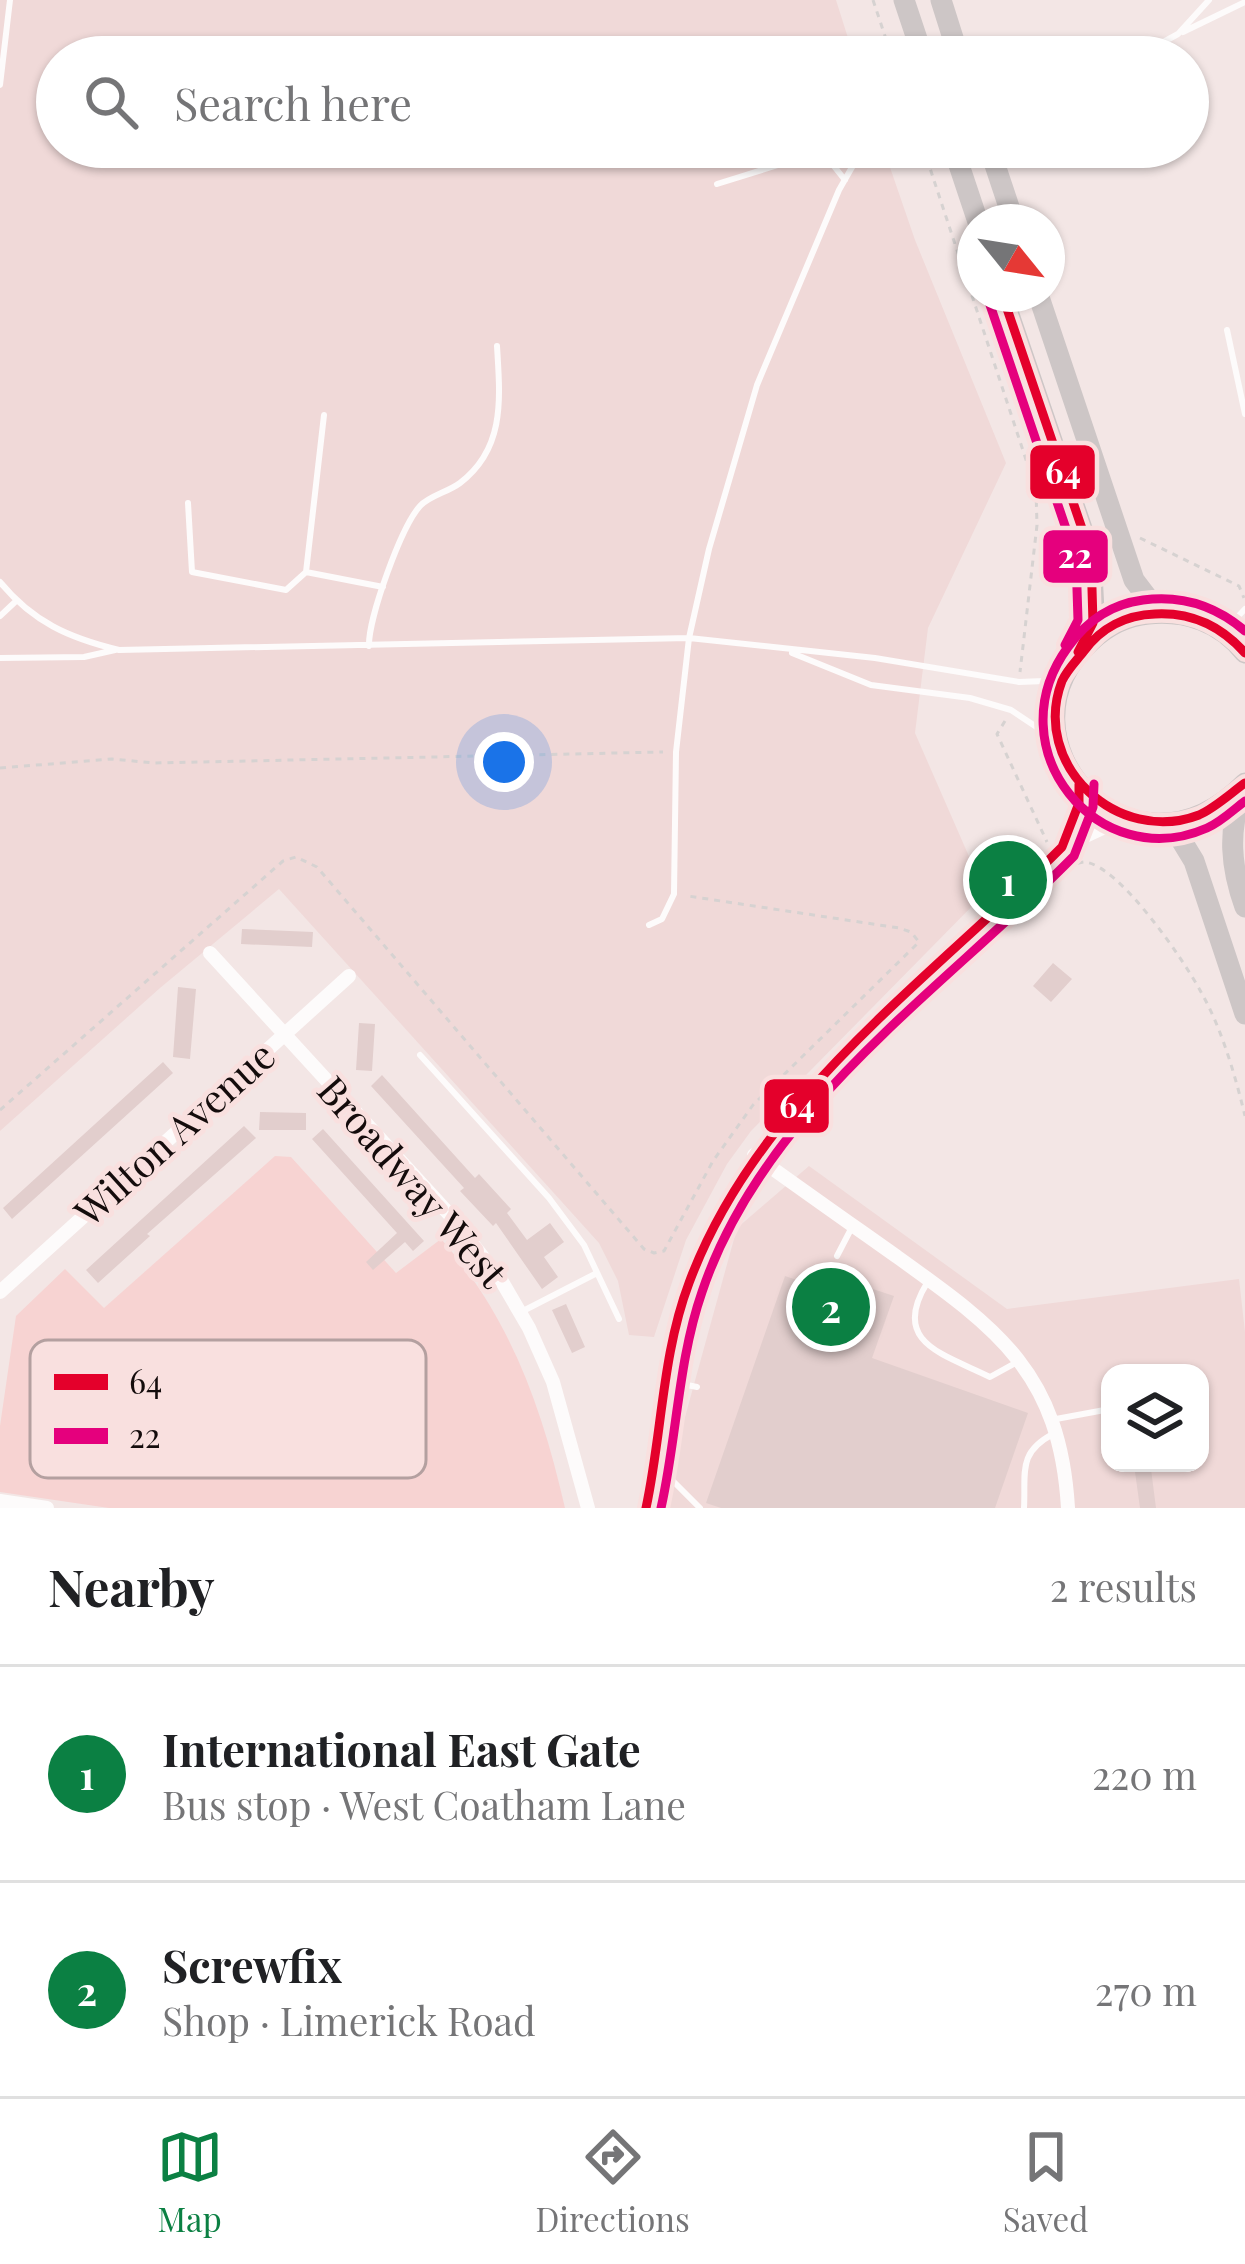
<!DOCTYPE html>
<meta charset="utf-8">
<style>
body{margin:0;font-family:"Playfair Display",serif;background:#f2f2f2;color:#202124}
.controls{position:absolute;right:36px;bottom:36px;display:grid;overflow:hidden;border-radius:24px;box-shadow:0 3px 9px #0004}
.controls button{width:108px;height:108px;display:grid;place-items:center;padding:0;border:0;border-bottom:3px solid #e0e0e0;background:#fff;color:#202124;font:60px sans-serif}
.compass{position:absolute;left:957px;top:204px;width:108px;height:108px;border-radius:50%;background:#fff;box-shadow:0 3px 9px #0004;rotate:120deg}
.you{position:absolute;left:504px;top:762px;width:42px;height:42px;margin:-30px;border:9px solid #fff;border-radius:50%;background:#1a73e8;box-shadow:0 0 0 18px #1a73e833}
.badge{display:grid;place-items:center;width:78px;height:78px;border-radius:50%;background:#0b8043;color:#fff;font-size:39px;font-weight:700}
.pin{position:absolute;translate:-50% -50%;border:6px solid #fff;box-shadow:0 3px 12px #0006}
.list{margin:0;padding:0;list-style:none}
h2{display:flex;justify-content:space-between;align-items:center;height:156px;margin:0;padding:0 48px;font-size:51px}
h2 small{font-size:39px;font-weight:400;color:#757577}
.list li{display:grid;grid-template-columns:78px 1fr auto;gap:36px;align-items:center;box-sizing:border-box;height:216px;padding:0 48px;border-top:3px solid #e0e0e0}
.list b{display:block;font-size:45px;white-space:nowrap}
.list p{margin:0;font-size:39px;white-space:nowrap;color:#757577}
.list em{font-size:39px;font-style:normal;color:#757577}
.icon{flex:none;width:66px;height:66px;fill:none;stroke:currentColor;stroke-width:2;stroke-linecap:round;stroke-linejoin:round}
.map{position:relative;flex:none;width:1245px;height:1508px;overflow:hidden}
.search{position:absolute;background:#fff;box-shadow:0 3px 9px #0004;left:36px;right:36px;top:36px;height:132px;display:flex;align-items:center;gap:30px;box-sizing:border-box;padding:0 42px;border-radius:66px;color:#757577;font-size:45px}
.sheet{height:588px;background:#fff}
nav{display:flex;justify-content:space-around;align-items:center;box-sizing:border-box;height:168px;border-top:3px solid #e0e0e0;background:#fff;font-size:33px;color:#757577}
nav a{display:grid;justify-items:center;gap:6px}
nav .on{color:#0b8043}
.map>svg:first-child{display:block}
.built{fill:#f0d9d8;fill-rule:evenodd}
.green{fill:#f7d3d2}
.building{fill:#e2cecd}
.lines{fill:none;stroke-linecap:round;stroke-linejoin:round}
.path{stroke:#d6d2d1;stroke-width:3;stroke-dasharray:6 6;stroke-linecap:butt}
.lane{stroke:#fdfbfb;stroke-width:6}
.street{stroke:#fdfbfb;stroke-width:14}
.primary{stroke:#cdc6c6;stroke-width:21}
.bus-1-casing{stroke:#f9e0df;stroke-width:18}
.bus-2-casing{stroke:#f9e0df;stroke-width:18}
.bus-1{stroke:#e4002b;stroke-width:9}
.bus-2{stroke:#e5007d;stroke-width:9}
.labels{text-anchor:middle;stroke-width:10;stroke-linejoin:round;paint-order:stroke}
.street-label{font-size:39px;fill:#140c0c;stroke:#f9e0df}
.key{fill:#f9e0df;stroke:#b4a0a0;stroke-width:3}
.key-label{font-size:33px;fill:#140c0c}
.line-badge{stroke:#f9e0df;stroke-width:4.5}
.badge-label{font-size:33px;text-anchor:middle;font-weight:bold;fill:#fff}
</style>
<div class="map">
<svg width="1245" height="1508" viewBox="0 0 1245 1508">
<rect width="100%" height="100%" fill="#f3e6e5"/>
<path class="built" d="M0 0H836L854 57H57V147H883L915 240 1006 463 928 628 915 733 985 893 751 1131 727 1164 686 1240 654 1337 629 1335 618 1281 599 1243 279 889 160 988 0 1131Z
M809 1166 1007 1309 1239 1279 1245 1332V1508H660L737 1228ZM1110 1373H1200V1463H1110Z"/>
<path class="green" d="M275 1156 291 1157 396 1273 441 1239C510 1317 542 1407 565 1508H109L0 1492V1426L16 1316 65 1269 104 1308Z"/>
<path class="building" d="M242 929 313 932 312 947 241 944Z
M1053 963 1072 979 1051 1002 1033 986Z
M178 987 196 989 190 1059 173 1057Z
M359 1023 375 1024 372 1071 356 1070Z
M163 1062 173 1073 12 1219 3 1208Z
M382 1075 475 1178 479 1174 511 1209 507 1213 527 1240 550 1223 564 1242 544 1257 558 1277 542 1289 496 1223 493 1226 460 1191 464 1188 371 1086Z
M260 1112 306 1113V1130H259Z
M244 1126 256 1138 147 1234 150 1236 98 1283 86 1270Z
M323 1129 424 1241 413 1251 405 1242 373 1270 366 1262 397 1233 312 1139Z
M785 1276 869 1304 873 1289 894 1296 872 1358 1028 1413 995 1508H721L706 1503Z
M566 1304 585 1347 572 1353 552 1310Z
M1151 1469 1156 1508H1140L1135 1472Z"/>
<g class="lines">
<path class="path" d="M873 0 892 57
M923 147 1036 490 1037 525 1020 672
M1047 266 1052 280
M1140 538 1239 586 1244 598
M1005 721 997 734 1047 842
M0 768 112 759 154 763 663 752
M1066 867C1068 866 1081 862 1084 862 1119 864 1185 962 1201 992 1222 1029 1235 1075 1245 1116
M0 1110 283 861 296 857 317 867 644 1249 654 1253 664 1251 713 1161 753 1105 919 942 911 932 899 928 688 896"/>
<path class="lane" d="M1183 32 1245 2
M1136 57 1178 34 1209 0
M0 85 10 0
M717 184 810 155 833 165 845 180
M1227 330 1245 414
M324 415 306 572 383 587
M188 503 192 572 286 590 306 572
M0 582C33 622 69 638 119 650L689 638 875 658 1019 682 1044 681 1056 676
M0 616 15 602
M1227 628 1245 609
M369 646C368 619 401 527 420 506 429 496 448 492 460 483 506 448 500 397 497 346
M792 653 871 685 970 698 1011 710 1050 736
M0 658 84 657 115 650
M649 925 662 919 674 894 676 752 689 638 709 549 757 385 839 190 859 155 870 147
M420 1055 549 1198 584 1245 619 1319
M837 1256 851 1229
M927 1283C890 1343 944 1354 990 1377L1017 1362
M523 1311 597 1273
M668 1381 697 1387
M1056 1419 1110 1409
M656 1475 671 1479 700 1508
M1024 1508C1026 1473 1017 1453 1053 1434"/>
<path class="street" d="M1062 847 1107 826 1127 821
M210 953 449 1214 501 1280 529 1328 553 1382 588 1508
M754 1155C801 1189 848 1222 896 1256 998 1329 1060 1373 1068 1508
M0 1292 349 976
M0 1501 47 1508
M646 1508C665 1433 663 1356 689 1282 756 1095 931 987 1062 847L1079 803V784"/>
<path class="primary" d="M904 0 923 57
M941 0 959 57
M953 147 978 222
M989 147 1014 222
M1002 294 1091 555 1094 610 1084 641
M1038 294 1134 580 1150 601 1167 612
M1245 653C1221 622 1186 610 1148 614 1126 616 1107 626 1091 641 986 737 1131 899 1245 783
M1243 791C1227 830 1231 868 1245 907
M1157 825 1177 833 1194 861 1245 1014"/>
<g class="bus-1-casing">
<path id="bus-1" d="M1002 294 1091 555 1093 623 1078 652
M1245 653C1221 626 1192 612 1155 614 1126 615 1101 628 1084 651 1077 660 1067 670 1062 681 1030 765 1118 846 1199 815 1215 808 1231 793 1245 783
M646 1508C662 1434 662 1354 689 1283 757 1099 929 981 1062 847L1079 803V784"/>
</g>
<g class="bus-2-casing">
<path id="bus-2" d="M988 299 1076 558 1078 620 1065 645
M1245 631C1216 606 1181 595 1143 600 1111 604 1086 622 1068 647 994 748 1098 876 1207 828 1221 822 1233 810 1245 801
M661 1508C677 1437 678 1361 702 1292 764 1107 943 990 1074 856L1093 807 1094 784"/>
</g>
<use href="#bus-1" class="bus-1"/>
<use href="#bus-2" class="bus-2"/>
</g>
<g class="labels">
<g class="street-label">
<text transform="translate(175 1134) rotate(-42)" y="14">Wilton Avenue</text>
<text transform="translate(412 1182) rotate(49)" y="14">Broadway West</text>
</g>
</g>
<rect x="30" y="1340" width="396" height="138" rx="18" class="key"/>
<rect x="54" y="1374" width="54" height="16" fill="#e4002b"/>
<rect x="54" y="1428" width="54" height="16" fill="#e5007d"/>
<g class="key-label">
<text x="129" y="1394">64</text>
<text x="129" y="1448">22</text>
</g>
<g class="line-badge">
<rect x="1028" y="443" width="69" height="58" rx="12" fill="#e4002b"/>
<rect x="1041" y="528" width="69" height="57" rx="12" fill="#e5007d"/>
<rect x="762" y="1077" width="69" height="58" rx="12" fill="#e4002b"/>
</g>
<g class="badge-label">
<text x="1063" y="484">64</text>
<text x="1075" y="568">22</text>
<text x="797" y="1118">64</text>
</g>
</svg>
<div class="controls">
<button><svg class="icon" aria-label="layers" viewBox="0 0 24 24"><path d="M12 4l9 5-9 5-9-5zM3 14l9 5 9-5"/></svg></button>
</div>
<svg class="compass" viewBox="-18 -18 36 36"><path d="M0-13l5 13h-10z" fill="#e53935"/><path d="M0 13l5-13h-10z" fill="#757577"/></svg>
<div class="you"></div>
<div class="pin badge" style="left:1008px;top:880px">1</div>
<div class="pin badge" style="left:831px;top:1307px">2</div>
<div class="search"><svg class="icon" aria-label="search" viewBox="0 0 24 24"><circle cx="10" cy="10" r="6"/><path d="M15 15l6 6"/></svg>Search here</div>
</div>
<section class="sheet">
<h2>Nearby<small>2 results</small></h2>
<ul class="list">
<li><span class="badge">1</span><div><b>International East Gate</b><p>Bus stop · West Coatham Lane</p></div><em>220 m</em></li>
<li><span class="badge">2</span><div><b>Screwfix</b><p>Shop · Limerick Road</p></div><em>270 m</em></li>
</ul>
</section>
<nav>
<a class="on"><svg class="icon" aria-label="map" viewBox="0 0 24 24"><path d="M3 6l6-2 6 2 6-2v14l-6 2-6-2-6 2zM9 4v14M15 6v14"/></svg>Map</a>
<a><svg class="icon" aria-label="directions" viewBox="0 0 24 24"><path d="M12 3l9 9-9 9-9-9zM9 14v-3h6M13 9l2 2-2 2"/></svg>Directions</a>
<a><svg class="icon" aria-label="saved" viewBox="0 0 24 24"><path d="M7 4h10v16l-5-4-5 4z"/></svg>Saved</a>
</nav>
